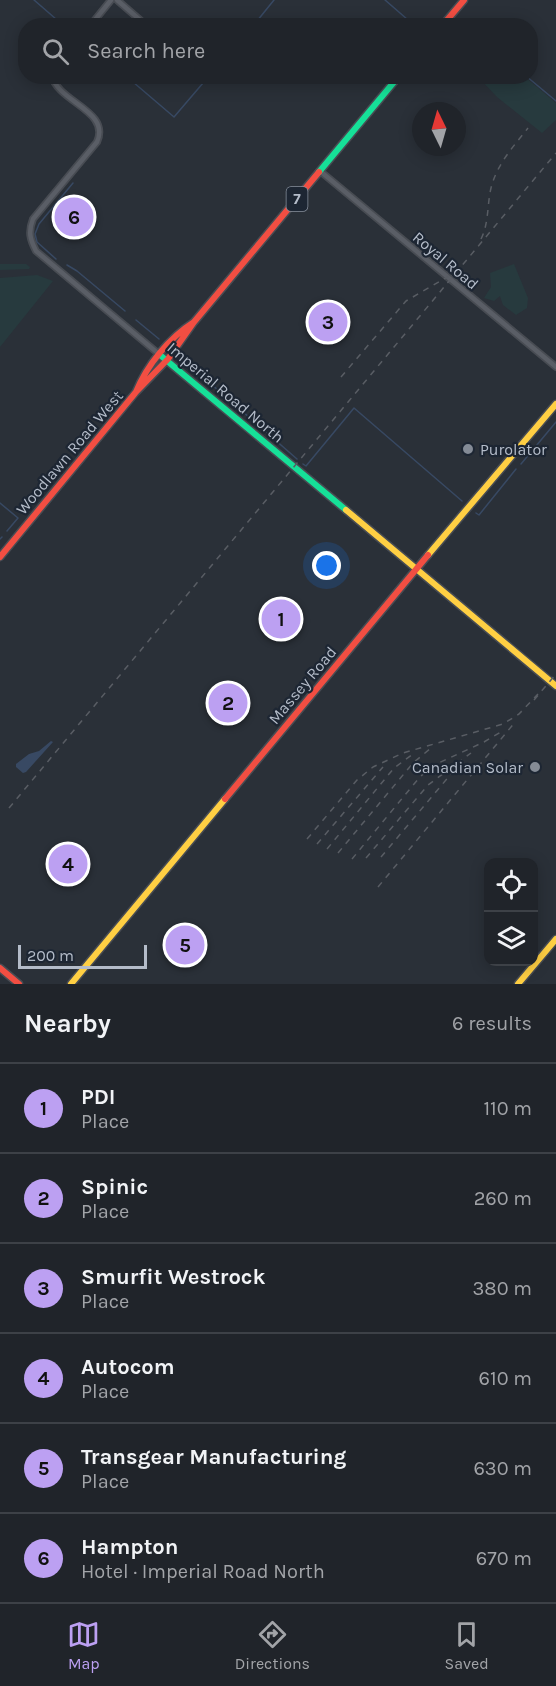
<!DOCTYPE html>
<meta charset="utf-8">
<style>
body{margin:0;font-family:Karla,sans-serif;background:#2d3036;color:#f1f3f6}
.controls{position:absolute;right:18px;bottom:18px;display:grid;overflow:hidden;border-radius:12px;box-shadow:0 3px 15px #0003}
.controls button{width:54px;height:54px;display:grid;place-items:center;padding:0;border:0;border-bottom:2px solid #3d4147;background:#20242a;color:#f1f3f6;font:30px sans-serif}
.compass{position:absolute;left:412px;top:102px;width:54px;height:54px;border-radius:50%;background:#20242a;box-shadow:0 3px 15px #0003;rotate:355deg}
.scale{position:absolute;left:18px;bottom:15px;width:129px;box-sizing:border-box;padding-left:6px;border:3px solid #b4bcc9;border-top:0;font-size:16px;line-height:21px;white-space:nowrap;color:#b4bcc9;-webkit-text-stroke:4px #1d2633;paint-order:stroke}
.you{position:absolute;left:327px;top:566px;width:21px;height:21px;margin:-15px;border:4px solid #fff;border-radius:50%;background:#1a73e8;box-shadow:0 0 0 9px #1a73e833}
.badge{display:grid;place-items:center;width:39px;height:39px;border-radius:50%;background:#bca0f2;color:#111;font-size:20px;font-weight:700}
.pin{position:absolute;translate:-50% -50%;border:3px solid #fff;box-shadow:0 2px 6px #0006}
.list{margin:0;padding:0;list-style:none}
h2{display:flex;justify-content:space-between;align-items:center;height:78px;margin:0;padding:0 24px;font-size:26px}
h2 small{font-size:20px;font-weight:400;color:#a2a4a8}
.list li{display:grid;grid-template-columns:39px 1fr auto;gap:18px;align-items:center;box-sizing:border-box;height:90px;padding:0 24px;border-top:2px solid #3d4147}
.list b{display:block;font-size:22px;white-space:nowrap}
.list p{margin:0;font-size:20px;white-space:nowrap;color:#a2a4a8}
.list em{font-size:20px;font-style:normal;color:#a2a4a8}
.icon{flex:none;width:33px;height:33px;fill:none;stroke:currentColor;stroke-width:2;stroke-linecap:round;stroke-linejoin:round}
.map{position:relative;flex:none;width:556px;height:984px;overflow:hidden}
.search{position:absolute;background:#20242a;box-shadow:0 3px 15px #0003;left:18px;right:18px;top:18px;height:66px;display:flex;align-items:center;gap:15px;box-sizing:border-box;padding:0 21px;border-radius:24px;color:#a2a4a8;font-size:22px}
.sheet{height:618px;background:#20242a}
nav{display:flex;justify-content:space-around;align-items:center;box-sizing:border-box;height:84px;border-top:2px solid #3d4147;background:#20242a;font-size:16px;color:#a2a4a8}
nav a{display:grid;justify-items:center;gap:3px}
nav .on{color:#bca0f2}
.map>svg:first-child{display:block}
.green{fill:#273a3e}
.water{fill:#384963}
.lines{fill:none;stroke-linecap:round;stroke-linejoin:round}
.stream{stroke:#384963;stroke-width:1.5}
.street-casing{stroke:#484c53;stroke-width:8}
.fast-casing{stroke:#484c53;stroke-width:9}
.slow-casing{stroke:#484c53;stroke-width:9}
.jam-casing{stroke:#484c53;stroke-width:9}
.street{stroke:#5a5e66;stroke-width:4.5}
.fast{stroke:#16e098;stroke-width:6}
.slow{stroke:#ffcf43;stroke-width:6}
.jam{stroke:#f24e42;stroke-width:6}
.rail{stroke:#595d64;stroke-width:1.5;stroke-dasharray:6 6;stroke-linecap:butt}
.poi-dot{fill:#848b96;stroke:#1d2633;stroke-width:2}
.labels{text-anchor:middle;stroke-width:4.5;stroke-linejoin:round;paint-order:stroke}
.shield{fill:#1d2633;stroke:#878f9c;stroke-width:1.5}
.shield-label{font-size:15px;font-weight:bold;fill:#b4bcc9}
.street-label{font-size:16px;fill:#b4bcc9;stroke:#1d2633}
.poi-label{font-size:16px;fill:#b4bcc9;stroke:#1d2633;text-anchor:start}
</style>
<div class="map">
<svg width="556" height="984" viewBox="0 0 556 984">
<rect width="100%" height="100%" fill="#2a3038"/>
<path class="green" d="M478 77H525L556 103V120L542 133 497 97Z
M0 264H26L30 267 29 269 0 270Z
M514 264 528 298 527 308 516 315 503 305 500 296 494 301 484 298 491 287 490 273Z
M37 275 53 281 0 347V278Z"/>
<path class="water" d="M51 741 53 742 26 772 23 773 16 767V764L29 754 39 751Z"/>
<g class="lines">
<path class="stream" d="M34 0 64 26
M385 0 415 26
M253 26 274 0
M457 26 460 23 464 26
M126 76 174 117 209 76
M526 76 556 101
M56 259 37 242 35 234 39 224 73 183
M67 265 77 271 125 311
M136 320 159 339
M179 356 297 459
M303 464 306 466 354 408 462 501
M521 464 556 422
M0 503 18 518 7 531
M476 513 479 515 516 469
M0 539 2 537"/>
<g class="street-casing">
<path id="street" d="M117 0 147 26
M90 26 111 0
M52 76C58 102 111 111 97 142L33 219C28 232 30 239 36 251L160 355
M320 171 556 367"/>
</g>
<g class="fast-casing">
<path id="fast" d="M319 172 399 76
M160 355 346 510"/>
</g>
<g class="slow-casing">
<path id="slow" d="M346 510 556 686
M428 555 556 404
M71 984 225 799
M518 984 556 939"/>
</g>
<g class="jam-casing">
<path id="jam" d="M442 26 464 0
M136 392C147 365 169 338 194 322
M0 557 136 392 168 359 194 322 319 172
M225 799 428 555
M0 968 19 984"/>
</g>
<use href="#street" class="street"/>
<use href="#fast" class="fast"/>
<use href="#slow" class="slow"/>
<use href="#jam" class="jam"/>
<path class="rail" d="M481 239C489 223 487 205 491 188 497 164 513 147 528 128
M341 377 406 301 449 276
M534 700 556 674
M9 808 556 153
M307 839 357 780 373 767 403 753 503 724 519 714 538 694
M317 844 383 767
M327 849 394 768 413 754
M338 853 413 763 431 748
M381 857 451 774
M366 858 428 785 471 753
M352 859 419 778 432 766 484 742 504 730
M378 887 516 721"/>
</g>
<g class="poi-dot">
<circle cx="468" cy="449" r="6"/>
<circle cx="535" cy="767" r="6"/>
</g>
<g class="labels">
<rect class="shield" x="286.5" y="187" width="21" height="24" rx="4.5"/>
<g class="shield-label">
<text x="297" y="204">7</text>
</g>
<g class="street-label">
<text transform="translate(446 260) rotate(40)" y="6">Royal Road</text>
<text transform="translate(226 392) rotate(40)" y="6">Imperial Road North</text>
<text transform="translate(69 452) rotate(-50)" y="6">Woodlawn Road West</text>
<text transform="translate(302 685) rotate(-50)" y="6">Massey Road</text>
</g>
<g class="poi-label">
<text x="480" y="455">Purolator</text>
<text x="523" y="773" text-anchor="end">Canadian Solar</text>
</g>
</g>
</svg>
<div class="controls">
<button><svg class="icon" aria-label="locate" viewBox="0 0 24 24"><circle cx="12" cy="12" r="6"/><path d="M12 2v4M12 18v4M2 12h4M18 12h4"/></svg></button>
<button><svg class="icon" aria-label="layers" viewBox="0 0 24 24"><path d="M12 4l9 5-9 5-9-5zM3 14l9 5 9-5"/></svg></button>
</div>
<svg class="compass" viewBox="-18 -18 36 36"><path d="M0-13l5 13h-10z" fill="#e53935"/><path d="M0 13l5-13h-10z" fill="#a2a4a8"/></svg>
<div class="scale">200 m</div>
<div class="you"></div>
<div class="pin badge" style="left:281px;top:619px">1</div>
<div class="pin badge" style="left:228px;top:703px">2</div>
<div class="pin badge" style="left:328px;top:322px">3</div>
<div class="pin badge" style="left:68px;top:864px">4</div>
<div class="pin badge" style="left:185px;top:945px">5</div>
<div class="pin badge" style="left:74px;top:217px">6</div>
<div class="search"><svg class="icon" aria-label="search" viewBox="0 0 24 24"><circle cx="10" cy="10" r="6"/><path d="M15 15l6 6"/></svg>Search here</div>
</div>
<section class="sheet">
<h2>Nearby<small>6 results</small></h2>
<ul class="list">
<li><span class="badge">1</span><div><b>PDI</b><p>Place</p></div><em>110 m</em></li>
<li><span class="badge">2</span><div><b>Spinic</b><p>Place</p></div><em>260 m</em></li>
<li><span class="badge">3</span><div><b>Smurfit Westrock</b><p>Place</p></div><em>380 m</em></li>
<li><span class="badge">4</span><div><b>Autocom</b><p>Place</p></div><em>610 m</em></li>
<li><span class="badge">5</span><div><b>Transgear Manufacturing</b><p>Place</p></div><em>630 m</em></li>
<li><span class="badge">6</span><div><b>Hampton</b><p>Hotel · Imperial Road North</p></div><em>670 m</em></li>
</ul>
</section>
<nav>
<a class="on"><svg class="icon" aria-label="map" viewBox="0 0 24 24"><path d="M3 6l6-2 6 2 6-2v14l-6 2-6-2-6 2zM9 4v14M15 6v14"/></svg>Map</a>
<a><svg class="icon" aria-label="directions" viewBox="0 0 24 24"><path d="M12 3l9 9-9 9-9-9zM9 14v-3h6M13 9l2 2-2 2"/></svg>Directions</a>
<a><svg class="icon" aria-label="saved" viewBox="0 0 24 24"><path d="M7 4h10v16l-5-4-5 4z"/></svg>Saved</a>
</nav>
